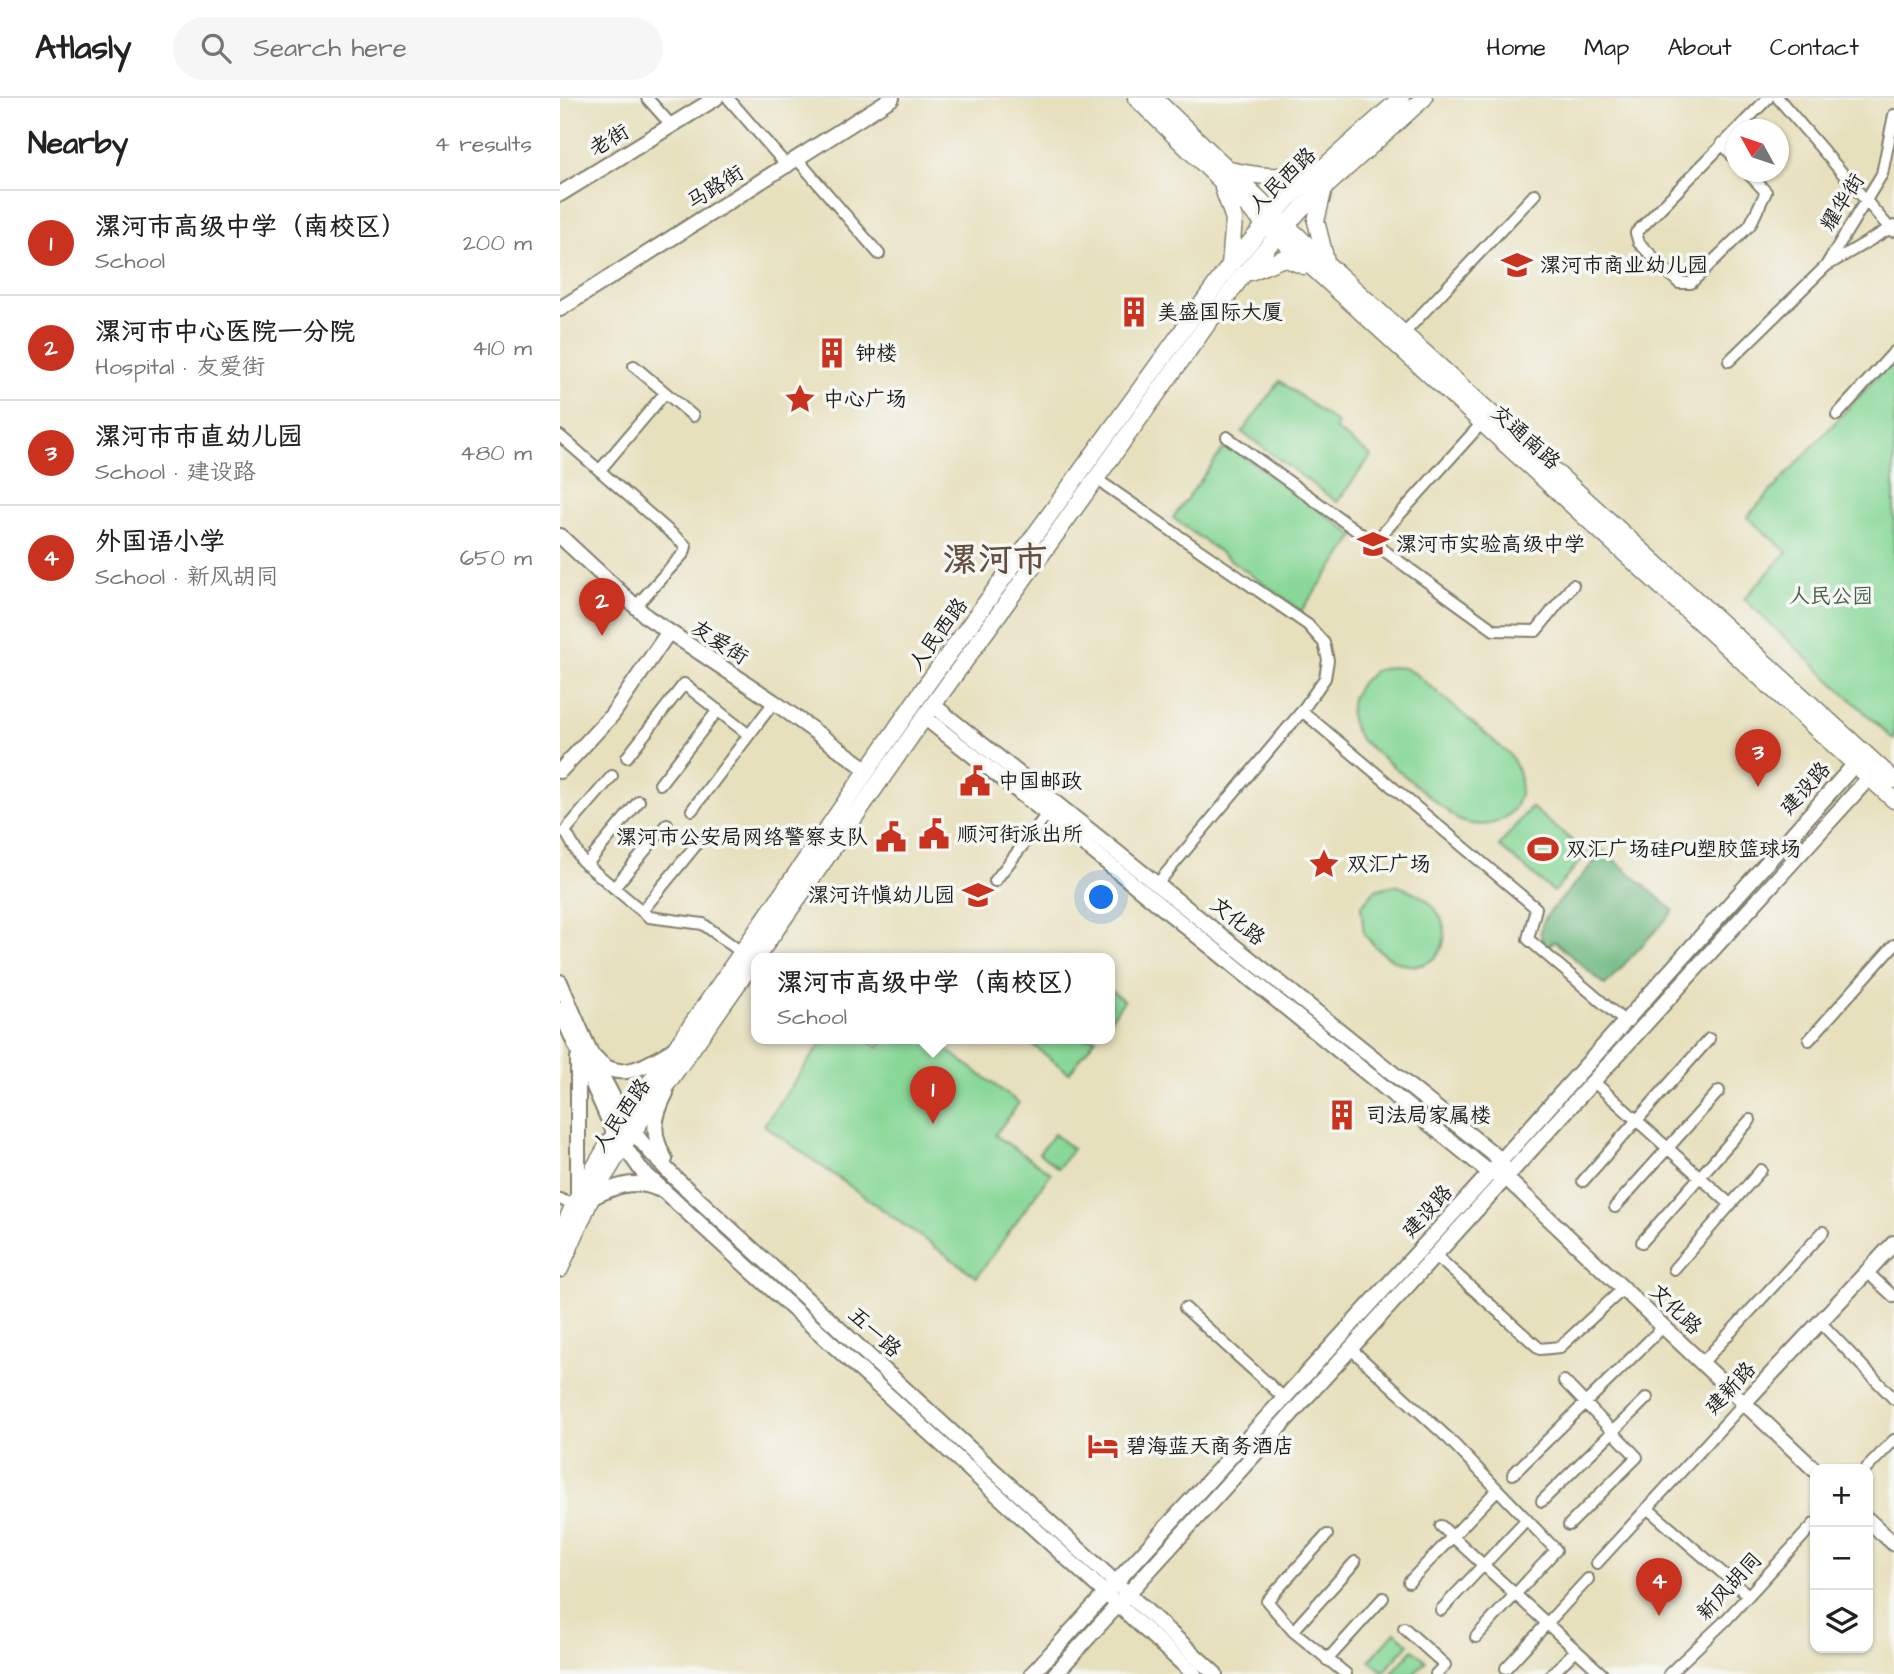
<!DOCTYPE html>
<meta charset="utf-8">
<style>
body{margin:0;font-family:"Architects Daughter","LXGW WenKai TC",sans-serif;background:#f6f6f6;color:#222}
.controls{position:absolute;right:21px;bottom:21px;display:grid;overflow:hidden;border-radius:14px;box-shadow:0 2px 5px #0004}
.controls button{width:63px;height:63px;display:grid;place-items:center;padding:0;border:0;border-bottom:2px solid #e0e0e0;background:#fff;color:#222;font:35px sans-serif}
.compass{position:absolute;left:1166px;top:21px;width:63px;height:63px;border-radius:50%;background:#fff;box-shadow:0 2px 5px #0004;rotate:310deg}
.you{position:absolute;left:542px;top:800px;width:24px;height:24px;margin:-18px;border:5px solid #fff;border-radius:50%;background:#1a73e8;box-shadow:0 0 0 10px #1a73e833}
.badge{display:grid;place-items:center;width:46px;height:46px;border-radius:50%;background:#c8321e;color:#fff;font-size:23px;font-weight:700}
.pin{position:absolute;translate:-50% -58px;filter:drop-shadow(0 2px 4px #0008)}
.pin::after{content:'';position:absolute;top:37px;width:24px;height:21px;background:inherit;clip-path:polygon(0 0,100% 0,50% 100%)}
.popup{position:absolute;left:191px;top:855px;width:364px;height:91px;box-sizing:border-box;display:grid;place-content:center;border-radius:14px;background:#fff;filter:drop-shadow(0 2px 5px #0005);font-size:23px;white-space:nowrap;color:#767676}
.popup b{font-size:26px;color:#222}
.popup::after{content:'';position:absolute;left:50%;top:100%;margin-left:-14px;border:14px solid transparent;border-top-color:#fff}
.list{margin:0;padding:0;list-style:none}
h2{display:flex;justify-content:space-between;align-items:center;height:91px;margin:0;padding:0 28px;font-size:30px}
h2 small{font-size:23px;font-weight:400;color:#767676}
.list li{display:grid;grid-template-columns:46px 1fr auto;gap:21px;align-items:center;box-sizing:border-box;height:105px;padding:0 28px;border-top:2px solid #e0e0e0}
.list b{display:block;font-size:26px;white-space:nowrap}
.list p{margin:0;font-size:23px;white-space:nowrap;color:#767676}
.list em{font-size:23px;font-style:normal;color:#767676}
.icon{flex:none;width:38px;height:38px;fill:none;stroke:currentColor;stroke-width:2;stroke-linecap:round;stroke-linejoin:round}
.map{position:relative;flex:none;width:1334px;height:1576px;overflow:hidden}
header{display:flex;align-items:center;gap:42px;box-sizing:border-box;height:98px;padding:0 35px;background:#fff;border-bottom:2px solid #e0e0e0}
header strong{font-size:33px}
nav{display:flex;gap:38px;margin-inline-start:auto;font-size:24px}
.search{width:490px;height:63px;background:#f6f6f6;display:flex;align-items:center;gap:18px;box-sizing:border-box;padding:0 24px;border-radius:38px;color:#767676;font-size:26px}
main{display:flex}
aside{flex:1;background:#fff}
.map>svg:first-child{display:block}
.green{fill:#89d898;stroke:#527a5a;stroke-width:2}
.forest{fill:#6eb880;stroke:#456a4e;stroke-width:2}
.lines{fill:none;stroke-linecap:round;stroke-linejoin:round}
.minor-casing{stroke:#827e6c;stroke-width:14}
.tertiary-casing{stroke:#827e6c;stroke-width:18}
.secondary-casing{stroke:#827e6c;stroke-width:19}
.minor{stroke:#fff;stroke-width:10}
.tertiary{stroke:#fff;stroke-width:14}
.secondary{stroke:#fff;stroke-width:16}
.labels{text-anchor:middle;stroke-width:7;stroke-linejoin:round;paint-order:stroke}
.street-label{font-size:21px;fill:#1c1c1c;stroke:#f6f6f2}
.poi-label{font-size:21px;fill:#1c1c1c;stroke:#f6f6f2;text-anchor:start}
.park-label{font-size:21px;fill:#425e47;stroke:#f6f6f2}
.town-label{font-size:35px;font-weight:bold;fill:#634e42;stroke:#f6f6f2}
</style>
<header>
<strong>Atlasly</strong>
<div class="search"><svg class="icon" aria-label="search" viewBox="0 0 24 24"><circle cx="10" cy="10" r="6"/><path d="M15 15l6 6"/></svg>Search here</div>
<nav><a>Home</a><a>Map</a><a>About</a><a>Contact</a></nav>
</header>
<main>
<aside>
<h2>Nearby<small>4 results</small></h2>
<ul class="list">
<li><span class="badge">1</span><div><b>漯河市高级中学（南校区）</b><p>School</p></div><em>200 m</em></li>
<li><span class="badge">2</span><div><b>漯河市中心医院一分院</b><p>Hospital · 友爱街</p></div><em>410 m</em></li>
<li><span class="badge">3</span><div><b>漯河市市直幼儿园</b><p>School · 建设路</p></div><em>480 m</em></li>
<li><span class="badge">4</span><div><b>外国语小学</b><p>School · 新风胡同</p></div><em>650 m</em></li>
</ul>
</aside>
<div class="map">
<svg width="1334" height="1576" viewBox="0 0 1334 1576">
<rect width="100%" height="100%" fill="#f6f6f2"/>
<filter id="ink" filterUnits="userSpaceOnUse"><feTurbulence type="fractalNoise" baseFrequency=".0143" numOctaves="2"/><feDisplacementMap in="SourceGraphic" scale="14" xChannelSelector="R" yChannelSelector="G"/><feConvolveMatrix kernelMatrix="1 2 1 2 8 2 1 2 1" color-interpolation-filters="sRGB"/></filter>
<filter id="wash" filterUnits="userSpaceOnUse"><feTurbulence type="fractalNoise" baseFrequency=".00686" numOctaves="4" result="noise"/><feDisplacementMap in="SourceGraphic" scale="28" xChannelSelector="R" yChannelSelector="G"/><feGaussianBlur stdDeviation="1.57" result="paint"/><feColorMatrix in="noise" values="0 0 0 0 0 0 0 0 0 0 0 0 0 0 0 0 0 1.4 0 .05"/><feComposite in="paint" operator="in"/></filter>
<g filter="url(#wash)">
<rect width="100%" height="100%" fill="#e7e0bd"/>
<path class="green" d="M1334 261V642L1184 501 1227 454 1187 419Z
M720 283 778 326 775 331 811 358 777 404 682 334Z
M667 346 795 438 741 513 613 420Z
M830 569 844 570 856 576 950 657C978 699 946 741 898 722L800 641 794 631 790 617 792 600 801 585 814 573Z
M1274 703 1145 851 1140 848 1268 705Z
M971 709 1027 755 994 794 939 748Z
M834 787C930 812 872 920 804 836L801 808 815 792Z
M1134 855 1138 859 1036 974 1031 970Z
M550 892 564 903 550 922Z
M265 940H304L318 949 326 940H371L459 1005 435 1037 491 1075 417 1179 204 1027Z
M464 940H536L509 975Z
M494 1036 513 1051 498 1070 479 1055Z
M909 1105 914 1109 791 1245 786 1241Z
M780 1248 784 1253 581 1474 576 1469Z
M527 1524 532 1529 490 1576H480Z
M835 1534 849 1546 823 1574 810 1562Z
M853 1551 866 1563 854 1576H831Z"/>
<path class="forest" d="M1044 753 1114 813 1045 887 994 843 987 850C977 839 980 827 988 816Z"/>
</g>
<g filter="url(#ink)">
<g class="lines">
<g class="minor-casing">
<path id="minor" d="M87 0 112 28
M168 0 228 69
M1218 0 1332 133
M1162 45 1176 62
M238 62 319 156
M1187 74 1206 94 1190 127 1131 185H1119L1079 145 1076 135 1208 0
M1267 166 1322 76 1334 17
M844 235 975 96
M1169 263 1266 168 1334 128
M74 268 133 318
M1277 317 1334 254
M0 338 126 448 124 455 75 509
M667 339 934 532 976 533 1013 487
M40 372 105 295
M535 380 748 527 764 545 768 562 765 580 742 613 598 785
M814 445 921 326
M742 613 976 810 968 841 1064 923
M67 659 124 586 189 637
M52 678 5 733 22 763 89 819 143 826 181 854
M100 686 158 612
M132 712 214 604
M26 767 79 703
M435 783 487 716
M54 790 107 726
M82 813 136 747
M1249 942 1334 847
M1034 984 1170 1106
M1023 1083 1149 941
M0 1101 13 1107
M1055 1109 1159 993
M1082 1144 1190 1022
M876 1158 980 1251 1000 1249 1064 1190
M1114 1171 1201 1072
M1307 1174 1334 1199
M625 1210 724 1300
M1260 1224 1334 1301
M791 1251 888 1340 996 1452 916 1539
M1142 1265 1263 1134
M1004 1283 1077 1359 1009 1427
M1306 1371 1334 1342
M953 1376 1104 1228
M982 1403 1087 1300
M1087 1410 1187 1496
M881 1428 1042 1576
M767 1437 707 1503 733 1533 786 1576
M1037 1465 1184 1305
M849 1484 937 1392
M881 1512 966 1422
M844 1530 885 1567 876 1576
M733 1533 795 1464
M767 1562 823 1500
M946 1570 1028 1481
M992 1576 1016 1552
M1109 1576 1165 1523 1255 1425"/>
</g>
<g class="tertiary-casing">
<path id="tertiary" d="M0 96 156 0
M0 211 332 0
M0 438 87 519 214 604 308 672
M373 607 941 1062 943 1068
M364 619 487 716 930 1075 946 1080 1255 1372
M0 673 52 617 108 535
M0 884C21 934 42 985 72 1031 84 1049 101 1065 115 1080L655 1576
M0 912 54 1034 82 1073 634 1576
M18 960V1095
M36 960C58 988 91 965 114 951
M105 1061C91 1036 93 1020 106 995
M31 1100C53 1089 74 1080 98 1091
M1184 1305 1334 1145
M1308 1422 1334 1446
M472 1576 930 1075 1295 666 1304 667
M495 1576 1316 672"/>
</g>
<g class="secondary-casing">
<path id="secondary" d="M576 0 705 126 1334 702
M594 0 767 166 1334 682
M669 72C699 78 727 84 755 68
M663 90 674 121 670 167
M763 94 756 123 766 163
M690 174 724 160 744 168
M196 860 373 607 682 178 741 111 864 0
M0 1137C30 1069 70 1009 115 951L367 586 670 167 729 100 841 0
M0 1171 31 1100 63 1048 196 860"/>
</g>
<use href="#minor" class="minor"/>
<use href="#tertiary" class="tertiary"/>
<use href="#secondary" class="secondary"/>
</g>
</g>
<defs>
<g id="school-bare" transform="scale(2.415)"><path d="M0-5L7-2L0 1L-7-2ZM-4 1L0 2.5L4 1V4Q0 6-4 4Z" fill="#c8321e" stroke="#f6f6f2" stroke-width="2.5" paint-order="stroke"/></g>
<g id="building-bare" transform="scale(2.415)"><path d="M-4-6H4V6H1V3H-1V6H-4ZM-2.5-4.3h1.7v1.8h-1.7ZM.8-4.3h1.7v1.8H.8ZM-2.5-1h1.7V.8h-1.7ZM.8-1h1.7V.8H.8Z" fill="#c8321e" stroke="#f6f6f2" stroke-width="2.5" paint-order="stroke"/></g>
<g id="sight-bare" transform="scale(2.415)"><path d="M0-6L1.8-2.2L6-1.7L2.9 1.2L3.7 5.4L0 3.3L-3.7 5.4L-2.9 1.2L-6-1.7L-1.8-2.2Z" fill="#c8321e" stroke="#f6f6f2" stroke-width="2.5" paint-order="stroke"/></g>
<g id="civic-bare" transform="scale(2.415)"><path d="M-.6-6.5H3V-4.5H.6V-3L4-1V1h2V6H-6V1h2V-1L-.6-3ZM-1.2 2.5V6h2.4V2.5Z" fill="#c8321e" stroke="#f6f6f2" stroke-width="2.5" paint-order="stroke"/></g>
<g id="stadium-bare" transform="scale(2.415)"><path d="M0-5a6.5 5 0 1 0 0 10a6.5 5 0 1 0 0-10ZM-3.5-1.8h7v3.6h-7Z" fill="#c8321e" stroke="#f6f6f2" stroke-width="2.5" paint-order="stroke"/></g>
<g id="hotel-bare" transform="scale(2.415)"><path d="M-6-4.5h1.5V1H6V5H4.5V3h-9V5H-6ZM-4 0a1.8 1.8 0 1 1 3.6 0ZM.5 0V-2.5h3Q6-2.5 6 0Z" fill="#c8321e" stroke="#f6f6f2" stroke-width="2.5" paint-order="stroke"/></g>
</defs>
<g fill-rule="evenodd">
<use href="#school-bare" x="957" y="167"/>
<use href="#building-bare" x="574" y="214"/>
<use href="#building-bare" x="272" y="255"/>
<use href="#sight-bare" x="240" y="301"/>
<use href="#school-bare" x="813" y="446"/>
<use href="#civic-bare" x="415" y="683"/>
<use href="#civic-bare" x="374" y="736"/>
<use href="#civic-bare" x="331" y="739"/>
<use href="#stadium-bare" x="983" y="751"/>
<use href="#sight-bare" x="764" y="766"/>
<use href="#school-bare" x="418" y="797"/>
<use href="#building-bare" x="782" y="1017"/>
<use href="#hotel-bare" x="543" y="1348"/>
</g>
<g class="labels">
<g class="street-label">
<text transform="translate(49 42) rotate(-31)" y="7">老街</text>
<text transform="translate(722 82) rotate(-44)" y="7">人民西路</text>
<text transform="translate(155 89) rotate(-32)" y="7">马路街</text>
<text transform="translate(1282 104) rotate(-58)" y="7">耀华街</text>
<text transform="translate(966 339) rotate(42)" y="7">交通南路</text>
<text transform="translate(378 536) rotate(-54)" y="7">人民西路</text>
<text transform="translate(160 544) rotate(33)" y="7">友爱街</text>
<text transform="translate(1245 690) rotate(-48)" y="7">建设路</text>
<text transform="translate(678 823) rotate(39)" y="7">文化路</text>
<text transform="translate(61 1017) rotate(-55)" y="7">人民西路</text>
<text transform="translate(867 1113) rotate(-48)" y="7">建设路</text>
<text transform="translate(1116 1211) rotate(44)" y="7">文化路</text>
<text transform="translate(315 1234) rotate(42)" y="7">五一路</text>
<text transform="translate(1170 1290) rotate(-47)" y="7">建新路</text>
<text transform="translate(1169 1488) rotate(-47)" y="7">新风胡同</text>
</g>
<g class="poi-label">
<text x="980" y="174">漯河市商业幼儿园</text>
<text x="597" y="221">美盛国际大厦</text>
<text x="295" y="262">钟楼</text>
<text x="263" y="308">中心广场</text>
<text x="836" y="453">漯河市实验高级中学</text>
<text x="438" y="690">中国邮政</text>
<text x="397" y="743">顺河街派出所</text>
<text x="308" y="746" text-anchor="end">漯河市公安局网络警察支队</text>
<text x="1006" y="758">双汇广场硅PU塑胶篮球场</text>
<text x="787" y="773">双汇广场</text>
<text x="395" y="804" text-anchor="end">漯河许慎幼儿园</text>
<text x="805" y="1024">司法局家属楼</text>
<text x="566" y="1355">碧海蓝天商务酒店</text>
</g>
<g class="park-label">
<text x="1271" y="505">人民公园</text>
</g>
<g class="town-label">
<text x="435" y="473">漯河市</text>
</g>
</g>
</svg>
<div class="controls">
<button>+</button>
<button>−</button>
<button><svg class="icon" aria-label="layers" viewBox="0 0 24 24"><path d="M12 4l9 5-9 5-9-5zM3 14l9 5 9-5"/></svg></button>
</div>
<svg class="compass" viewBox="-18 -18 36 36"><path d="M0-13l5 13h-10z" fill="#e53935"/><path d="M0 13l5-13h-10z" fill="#767676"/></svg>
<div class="you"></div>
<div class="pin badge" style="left:373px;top:1026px">1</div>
<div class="popup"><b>漯河市高级中学（南校区）</b>School</div>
<div class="pin badge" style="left:42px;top:538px">2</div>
<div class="pin badge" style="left:1198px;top:689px">3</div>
<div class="pin badge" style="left:1099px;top:1518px">4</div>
</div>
</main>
